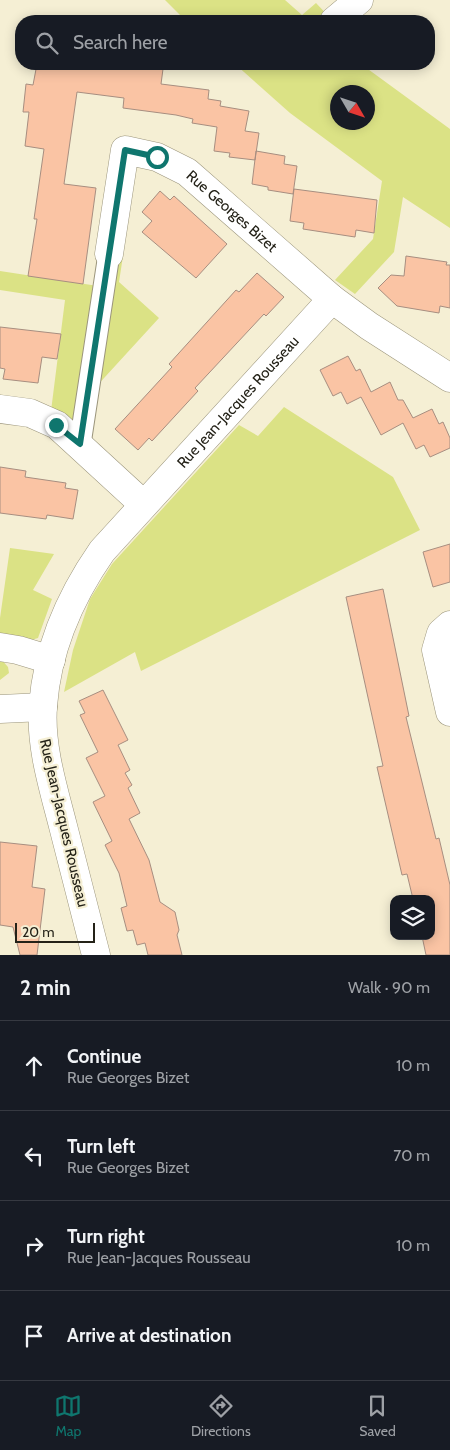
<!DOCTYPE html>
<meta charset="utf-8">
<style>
body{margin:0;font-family:Cabin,sans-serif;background:#20242c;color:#f1f3f6}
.controls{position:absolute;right:15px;bottom:15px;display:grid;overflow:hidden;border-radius:10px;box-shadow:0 2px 12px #0003}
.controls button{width:45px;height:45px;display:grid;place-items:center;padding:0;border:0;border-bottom:1px solid #363941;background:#171b24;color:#f1f3f6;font:25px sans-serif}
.compass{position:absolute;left:330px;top:85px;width:45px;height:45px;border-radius:50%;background:#171b24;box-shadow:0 2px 12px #0003;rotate:129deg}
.scale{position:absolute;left:15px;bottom:12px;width:80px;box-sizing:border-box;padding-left:5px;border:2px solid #242218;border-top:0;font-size:14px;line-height:18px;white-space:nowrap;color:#242218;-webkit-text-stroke:4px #f5efd4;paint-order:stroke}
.stop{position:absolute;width:15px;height:15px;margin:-11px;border:4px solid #0f766e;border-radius:50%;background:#fff}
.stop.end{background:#0f766e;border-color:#fff;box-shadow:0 1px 5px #0008}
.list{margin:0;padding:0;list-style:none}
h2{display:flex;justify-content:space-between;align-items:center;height:65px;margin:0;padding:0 20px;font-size:21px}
h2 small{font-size:16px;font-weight:400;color:#9ea1a6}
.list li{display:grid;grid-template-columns:32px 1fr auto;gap:15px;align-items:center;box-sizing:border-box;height:90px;padding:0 20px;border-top:1px solid #363941}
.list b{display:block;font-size:19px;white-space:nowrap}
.list p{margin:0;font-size:16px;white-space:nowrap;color:#9ea1a6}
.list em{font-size:16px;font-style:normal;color:#9ea1a6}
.icon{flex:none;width:28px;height:28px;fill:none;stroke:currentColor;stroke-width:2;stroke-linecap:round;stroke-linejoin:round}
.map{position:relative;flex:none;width:450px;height:955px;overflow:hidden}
.search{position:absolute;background:#171b24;box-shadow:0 2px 12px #0003;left:15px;right:15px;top:15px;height:55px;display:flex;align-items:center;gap:12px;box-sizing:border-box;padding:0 18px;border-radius:20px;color:#9ea1a6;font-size:19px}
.sheet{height:425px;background:#171b24}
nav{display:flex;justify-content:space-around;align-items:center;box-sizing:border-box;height:70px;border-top:1px solid #363941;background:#171b24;font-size:14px;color:#9ea1a6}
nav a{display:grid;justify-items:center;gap:2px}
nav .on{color:#0f766e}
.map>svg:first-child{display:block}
.green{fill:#dbe285;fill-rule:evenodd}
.building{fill:#fac4a4;stroke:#a78e80}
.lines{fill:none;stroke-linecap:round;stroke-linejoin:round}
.pedestrian-casing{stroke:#9b957c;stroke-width:23}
.minor-casing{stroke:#9b957c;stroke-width:29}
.pedestrian{stroke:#fff;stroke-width:21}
.minor{stroke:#fff;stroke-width:28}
.route{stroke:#0f766e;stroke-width:6}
.labels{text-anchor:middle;stroke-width:4.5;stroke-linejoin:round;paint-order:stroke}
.street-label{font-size:15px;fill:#242218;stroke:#f5efd4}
</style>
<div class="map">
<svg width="450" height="955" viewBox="0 0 450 955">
<rect width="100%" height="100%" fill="#f5efd4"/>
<path class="green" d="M165 0H285L302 15 316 3 333 21H186Z
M235 64H361L450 129V228L403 197 394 252 355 294 335 280 373 239 382 181 290 113ZM338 92H368V122H338Z
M123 256 119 282 159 318 94 389 109 261Z
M0 271 98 286 74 424 51 411 65 300 0 290Z
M284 407 393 477 420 530 141 671 135 652 64 692 73 650 90 599 112 564 239 425 258 436Z
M10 548 54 554 33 590 52 599 38 638 28 641 0 637V618Z
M0 658 8 667 9 673 0 680Z"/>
<path class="building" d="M37 64H125L163 69 161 84 209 90 208 99 221 101 220 106 249 111 245 131 259 133 255 160 229 157 230 153 214 151 217 127 192 123 193 119 176 115 123 108 124 98 77 92 64 184 96 188 83 284 28 276 37 219H34L44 149 25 146 29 112H23L26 84 33 85Z
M256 151 285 156 284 164 297 166 293 194 268 190V187L252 184Z
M294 189 377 200 374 233 356 230 355 237 303 229 304 223 290 221Z
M160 191 170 200 174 196 227 244 196 278 142 232 152 221 142 212Z
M406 256 447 262 446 265H450V308L440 306 439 313 397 306 378 288 391 275 404 276Z
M257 273 284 297 266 316 264 314 195 388 198 391 152 441 149 438 138 450 115 429 172 367 169 364 236 290 239 292Z
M0 327 61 334 57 359 42 357 38 383 3 379 5 369 0 368Z
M348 356 356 371 360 369 371 392 390 382 398 400H403L413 418 432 409 439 424 443 422 450 438V448L430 457 424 445 416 449 403 423 381 435 361 397 347 404 341 392 333 396 320 370Z
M0 467 26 471 25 477 66 483 65 488 78 490 73 519 47 515 46 519 0 513Z
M450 544V582L433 587 423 552Z
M383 589 409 716 406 717 436 839 439 838 450 885V955H426L422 936H431V899H413L407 874 402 875 377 767 383 766 346 597Z
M103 690 128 740 118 745 130 770 125 773 132 785 128 788 140 813 129 819 149 860 160 902 175 912 179 930 177 935 182 955H148L145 943 137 945 133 930 127 931 121 908 127 906 119 873 105 845 112 841 93 802 105 796 86 758 98 752 80 715 85 713 79 701Z
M0 842 37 846 32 887 45 889 37 955H20L13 927 0 925Z"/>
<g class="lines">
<g class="pedestrian-casing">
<path id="pedestrian" d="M80 444 109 254"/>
</g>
<g class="minor-casing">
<g id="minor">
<path d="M334 21 359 0"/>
<path id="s1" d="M109 254 125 150 157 157 187 172 332 299 369 326 450 378"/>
<path d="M0 409 30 413 57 425 143 504"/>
<path d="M450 625 441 633 436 650 450 712"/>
<path d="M0 647 18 650 51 660"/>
<path d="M0 709 43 707"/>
<path id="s2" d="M96 955C85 912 74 869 63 826 53 787 40 746 43 706 47 650 70 597 102 551L332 299"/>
</g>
</g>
<use href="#pedestrian" class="pedestrian"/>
<use href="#minor" class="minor"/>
</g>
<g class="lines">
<path class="route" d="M56 425 80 444 125 150 157 157"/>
</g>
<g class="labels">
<g class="street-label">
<text dy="5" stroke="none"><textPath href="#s1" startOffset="231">Rue Georges Bizet</textPath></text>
<text dy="5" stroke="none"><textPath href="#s2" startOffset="625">Rue Jean-Jacques Rousseau</textPath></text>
<text transform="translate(64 823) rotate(77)" y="5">Rue Jean-Jacques Rousseau</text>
</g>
</g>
</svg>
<div class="controls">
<button><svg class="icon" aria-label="layers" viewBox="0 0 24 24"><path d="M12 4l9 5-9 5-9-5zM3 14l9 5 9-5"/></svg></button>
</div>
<svg class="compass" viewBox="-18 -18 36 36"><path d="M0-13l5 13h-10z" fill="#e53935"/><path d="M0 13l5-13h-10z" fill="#9ea1a6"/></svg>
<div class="scale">20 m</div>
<div class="stop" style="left:157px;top:157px"></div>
<div class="stop end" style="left:56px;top:425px"></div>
<div class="search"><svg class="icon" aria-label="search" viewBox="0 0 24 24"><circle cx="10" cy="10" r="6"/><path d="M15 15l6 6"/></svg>Search here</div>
</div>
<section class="sheet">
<h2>2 min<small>Walk · 90 m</small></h2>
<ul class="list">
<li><svg class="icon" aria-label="ahead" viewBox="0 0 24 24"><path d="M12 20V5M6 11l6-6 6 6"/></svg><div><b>Continue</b><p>Rue Georges Bizet</p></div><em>10 m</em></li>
<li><svg class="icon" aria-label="left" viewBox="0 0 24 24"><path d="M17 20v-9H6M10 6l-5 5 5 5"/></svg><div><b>Turn left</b><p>Rue Georges Bizet</p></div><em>70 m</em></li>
<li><svg class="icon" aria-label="right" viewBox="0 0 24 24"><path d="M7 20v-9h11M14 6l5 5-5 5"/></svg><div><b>Turn right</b><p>Rue Jean-Jacques Rousseau</p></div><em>10 m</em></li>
<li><svg class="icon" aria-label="arrive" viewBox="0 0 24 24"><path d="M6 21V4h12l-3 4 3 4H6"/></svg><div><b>Arrive at destination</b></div></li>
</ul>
</section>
<nav>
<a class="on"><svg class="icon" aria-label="map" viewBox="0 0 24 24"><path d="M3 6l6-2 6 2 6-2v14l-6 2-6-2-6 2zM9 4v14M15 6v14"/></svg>Map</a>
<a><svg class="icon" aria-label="directions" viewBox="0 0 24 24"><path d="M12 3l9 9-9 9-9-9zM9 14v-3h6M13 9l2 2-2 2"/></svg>Directions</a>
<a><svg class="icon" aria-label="saved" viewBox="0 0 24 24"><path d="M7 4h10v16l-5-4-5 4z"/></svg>Saved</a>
</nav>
